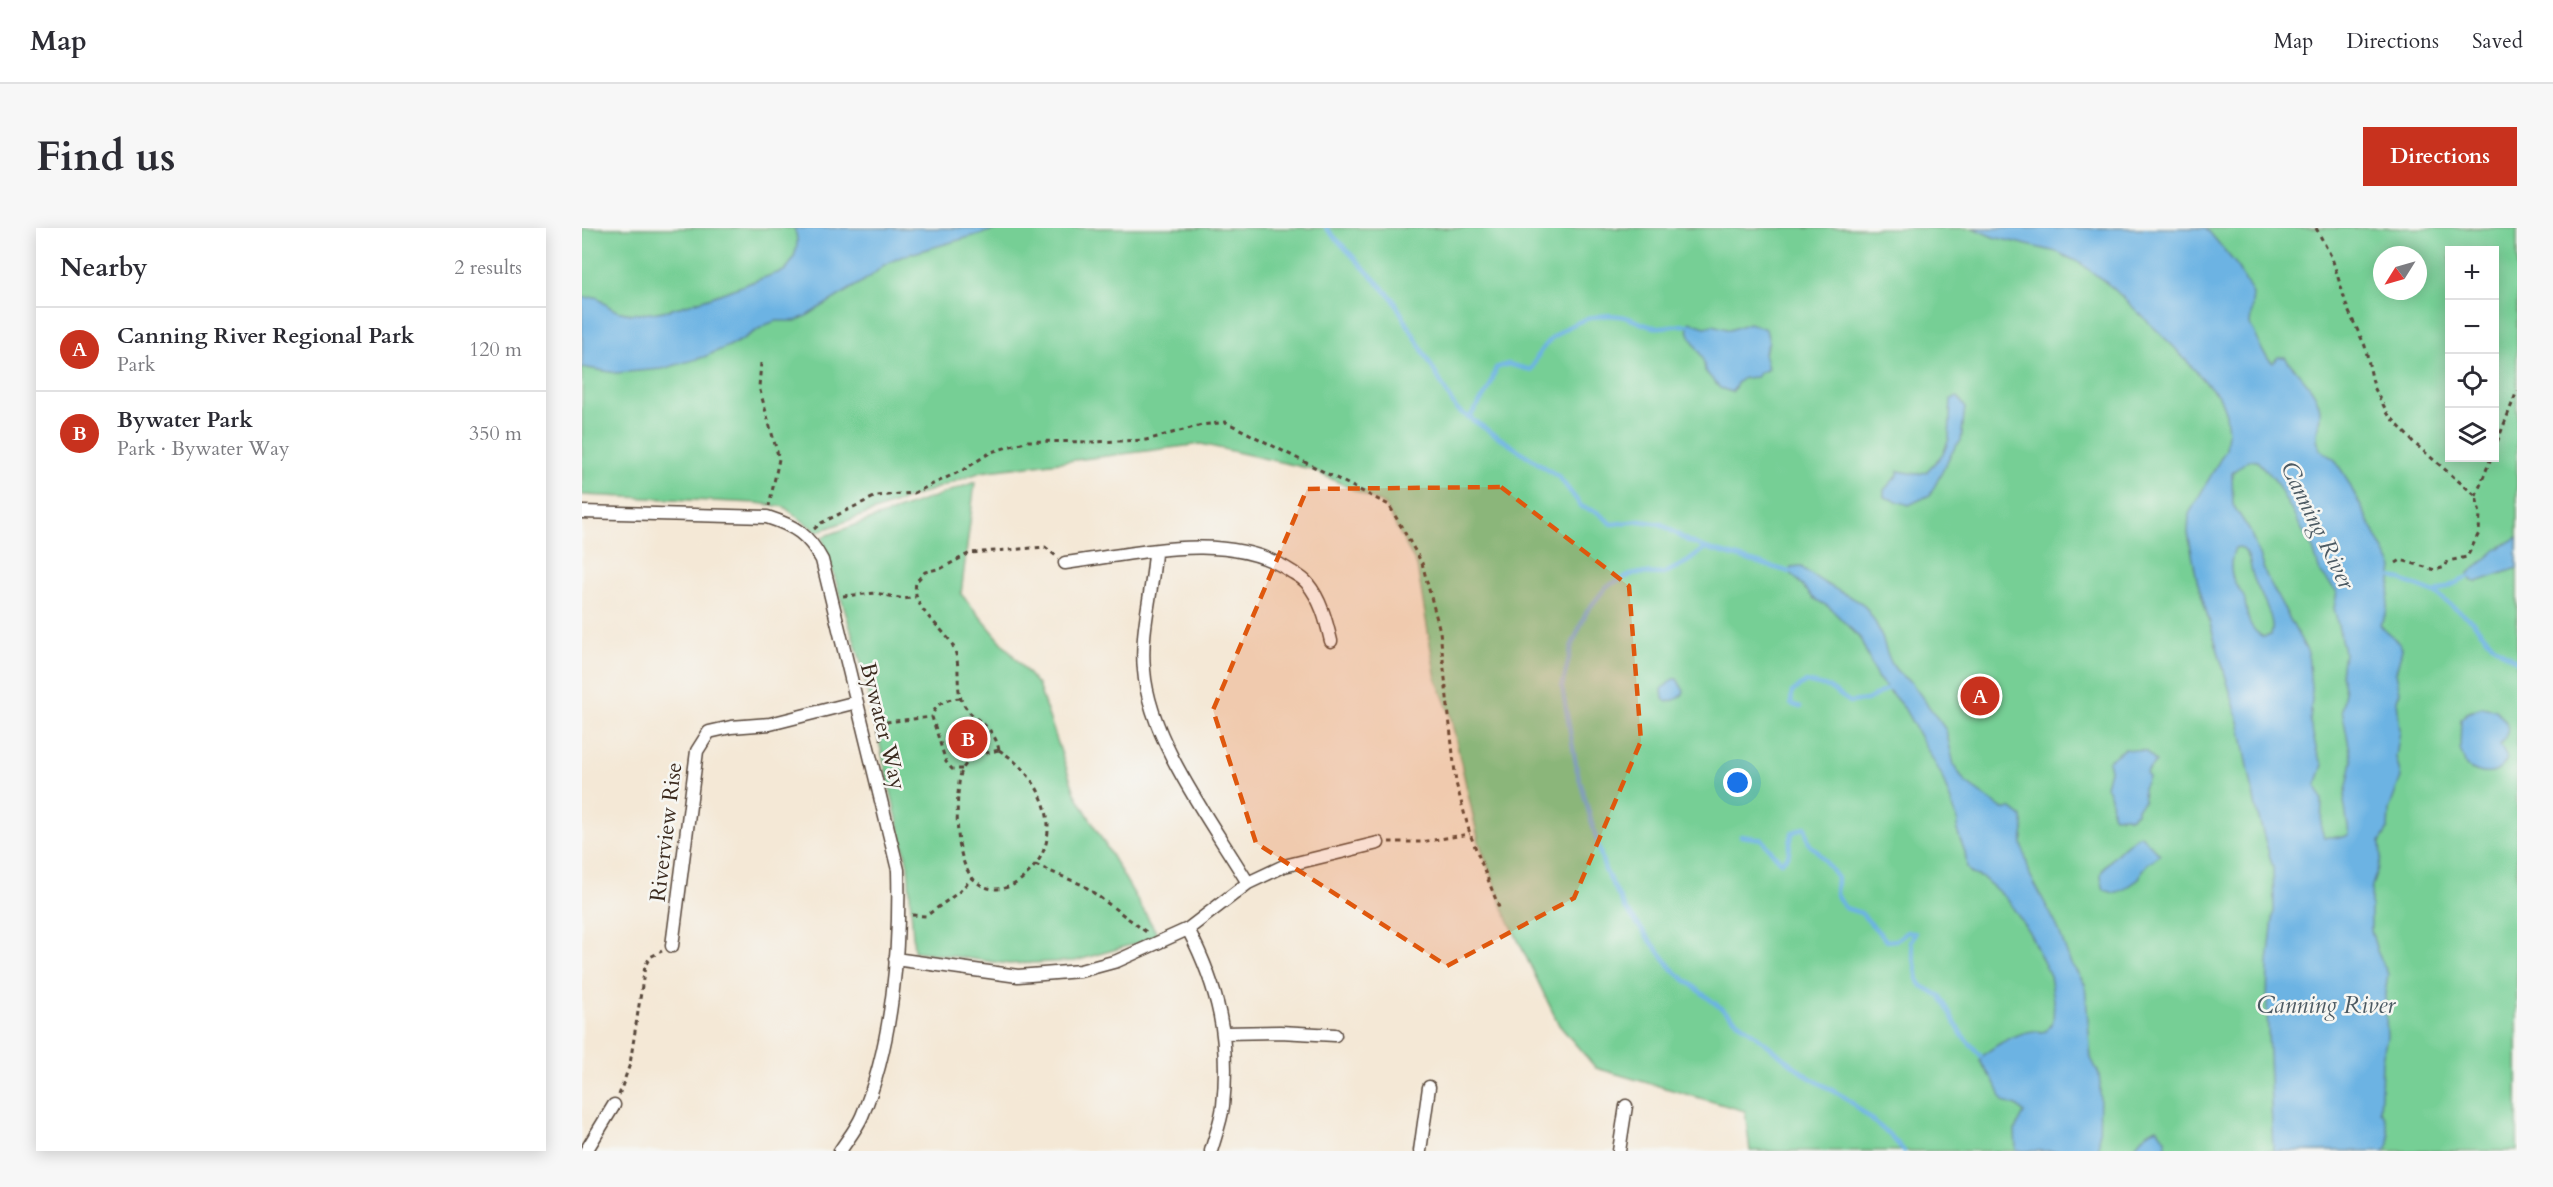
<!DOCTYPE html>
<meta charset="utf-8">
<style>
body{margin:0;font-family:Cardo,serif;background:#f7f7f7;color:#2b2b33}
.controls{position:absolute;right:18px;top:18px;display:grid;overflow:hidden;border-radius:0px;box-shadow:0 3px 15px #0003}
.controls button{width:54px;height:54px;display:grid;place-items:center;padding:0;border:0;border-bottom:2px solid #e1e1e2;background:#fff;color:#2b2b33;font:30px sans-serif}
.compass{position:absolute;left:1791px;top:18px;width:54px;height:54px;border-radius:50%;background:#fff;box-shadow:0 3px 15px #0003;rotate:233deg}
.you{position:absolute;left:1156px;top:555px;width:21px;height:21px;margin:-15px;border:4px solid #fff;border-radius:50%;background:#1a73e8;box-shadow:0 0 0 9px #1a73e833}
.badge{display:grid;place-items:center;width:39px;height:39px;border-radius:50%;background:#c8321e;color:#fff;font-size:20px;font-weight:700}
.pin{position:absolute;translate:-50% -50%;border:3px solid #fff;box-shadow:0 2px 6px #0006}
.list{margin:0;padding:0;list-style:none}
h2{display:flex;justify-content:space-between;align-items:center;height:78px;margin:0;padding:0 24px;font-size:26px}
h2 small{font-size:20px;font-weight:400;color:#7c7c81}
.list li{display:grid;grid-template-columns:39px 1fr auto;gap:18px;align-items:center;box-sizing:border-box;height:84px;padding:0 24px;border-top:2px solid #e1e1e2}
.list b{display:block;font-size:22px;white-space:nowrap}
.list p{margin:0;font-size:20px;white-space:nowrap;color:#7c7c81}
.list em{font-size:20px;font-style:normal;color:#7c7c81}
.icon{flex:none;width:33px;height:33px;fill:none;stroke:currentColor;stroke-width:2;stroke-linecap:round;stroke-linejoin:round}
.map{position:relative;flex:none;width:1935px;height:923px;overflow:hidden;border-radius:0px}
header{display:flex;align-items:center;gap:36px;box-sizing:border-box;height:84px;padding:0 30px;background:#fff;border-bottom:2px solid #e1e1e2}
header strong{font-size:28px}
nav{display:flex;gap:33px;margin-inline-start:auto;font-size:21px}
.intro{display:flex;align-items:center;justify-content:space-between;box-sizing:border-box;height:144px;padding:0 36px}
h1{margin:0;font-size:42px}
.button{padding:15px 27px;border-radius:0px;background:#c8321e;color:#fff;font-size:21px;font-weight:700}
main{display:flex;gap:36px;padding:0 36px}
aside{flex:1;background:#fff;border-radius:0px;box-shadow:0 3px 15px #0003}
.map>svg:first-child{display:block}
.green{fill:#76cf95;stroke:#587c5a;stroke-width:1.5;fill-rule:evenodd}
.water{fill:#6cb3e3;stroke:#546e80;stroke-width:1.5;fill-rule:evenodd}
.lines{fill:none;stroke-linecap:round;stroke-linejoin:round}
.stream{stroke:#6cb3e3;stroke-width:4.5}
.street-casing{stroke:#57463a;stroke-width:15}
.path{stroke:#57463a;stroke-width:3;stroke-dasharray:4.5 4.5;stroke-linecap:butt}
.street{stroke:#fff;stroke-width:12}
.marked{fill:#df570d;fill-opacity:0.2;stroke:#df570d;stroke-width:4.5;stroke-dasharray:12 8;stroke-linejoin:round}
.labels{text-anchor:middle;stroke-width:5;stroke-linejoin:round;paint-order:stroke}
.street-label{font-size:22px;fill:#3b2a1e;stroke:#f6f6f2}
.water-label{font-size:24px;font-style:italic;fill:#4c5a63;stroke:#f6f6f2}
</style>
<header>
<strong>Map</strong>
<nav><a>Map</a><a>Directions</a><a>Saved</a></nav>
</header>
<div class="intro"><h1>Find us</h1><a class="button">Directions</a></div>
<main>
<aside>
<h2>Nearby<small>2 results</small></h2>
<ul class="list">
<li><span class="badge">A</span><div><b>Canning River Regional Park</b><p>Park</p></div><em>120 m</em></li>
<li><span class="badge">B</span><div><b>Bywater Park</b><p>Park · Bywater Way</p></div><em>350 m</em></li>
</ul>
</aside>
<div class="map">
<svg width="1935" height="923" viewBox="0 0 1935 923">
<rect width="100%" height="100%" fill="#f6f6f2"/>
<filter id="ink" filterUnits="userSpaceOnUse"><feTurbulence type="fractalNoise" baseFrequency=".0167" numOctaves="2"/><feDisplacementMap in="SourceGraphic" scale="12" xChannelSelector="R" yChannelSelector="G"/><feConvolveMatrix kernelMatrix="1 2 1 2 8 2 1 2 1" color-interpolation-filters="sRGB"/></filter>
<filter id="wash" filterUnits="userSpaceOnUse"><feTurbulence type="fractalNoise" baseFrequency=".008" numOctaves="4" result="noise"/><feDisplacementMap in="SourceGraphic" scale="24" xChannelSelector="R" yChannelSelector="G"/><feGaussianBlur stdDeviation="1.35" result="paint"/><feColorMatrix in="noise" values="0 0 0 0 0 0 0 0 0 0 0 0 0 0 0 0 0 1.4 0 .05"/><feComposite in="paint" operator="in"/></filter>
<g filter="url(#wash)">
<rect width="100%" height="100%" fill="#f4e8d6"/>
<path class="green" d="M0 0H1935V923H1168L1163 883 1014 840 977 797 923 685 897 614 868 486 854 451 835 338 803 277 729 241 619 216 399 244 235 304 202 279 174 275 0 267ZM1868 22H1912V230H1868ZM1800 27H1836V63H1800Z
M393 254 379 366 456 457 493 565 577 709 493 733 427 736 332 723 326 638 278 431 240 309Z"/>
<path class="water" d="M212 0H419L321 28 302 37 288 49 226 87 214 93H194L183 97 158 113 122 129 80 141 34 145 0 139V70L14 69C20 73 26 79 33 82 73 99 160 55 202 43 213 33 219 14 212 0Z
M1391 0H1624L1653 35 1671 66 1668 97C1680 114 1674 120 1691 135L1696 129H1703C1715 146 1738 163 1738 185 1738 202 1731 201 1738 222L1752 231 1762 246 1811 340 1804 386 1798 396C1804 407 1814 407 1820 421L1814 444 1818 464 1815 472 1818 503 1814 529 1819 549 1807 582 1806 601 1798 614 1799 631 1790 658 1789 672V702L1795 723 1806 746 1803 767 1805 809 1800 831 1799 867 1798 883 1802 888 1807 907V916L1803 923H1691L1685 780 1686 734 1692 682 1691 640 1674 580 1658 497 1615 352 1606 305 1607 286 1644 221 1646 204 1644 186 1638 170 1592 119 1531 60 1498 35 1475 24 1411 9ZM1666 232 1675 233 1692 251 1723 307 1731 321 1738 344 1755 364 1752 380 1762 424 1759 447 1763 463 1760 482 1770 533 1762 573 1767 606 1762 609H1742L1739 600 1740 572 1734 557 1741 537 1735 524 1728 494 1730 471 1726 425 1684 347 1668 303 1651 277 1650 245ZM1657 319C1661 321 1661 320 1664 325 1669 332 1668 340 1671 348 1676 364 1695 390 1689 407L1681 409C1666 400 1665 388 1663 373 1662 366 1657 362 1654 357 1647 346 1648 331 1653 320Z
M1108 94 1123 99 1131 97 1148 102 1167 95 1184 101 1187 114 1182 125 1186 141 1176 146 1175 149 1162 150 1156 154 1150 164 1138 160 1123 143C1123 125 1107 115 1105 97Z
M1376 169 1383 179 1379 213 1373 219 1348 267 1327 277 1302 269V262L1316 247V243L1335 246 1344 244 1361 226 1367 211 1369 171Z
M1935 309V340L1895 354 1890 353 1886 346 1915 321Z
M1218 338C1240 356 1254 361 1278 374 1283 377 1291 390 1294 396 1307 418 1301 438 1329 454L1364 502 1372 537 1383 554 1421 581H1430L1440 589 1442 601 1440 616 1448 647 1475 698 1488 734 1503 756 1509 830 1517 846 1518 856 1517 923H1434L1433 902 1442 885 1435 878 1421 874 1415 859 1398 833C1401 821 1447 798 1459 804L1464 803 1471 793 1472 772 1468 748 1447 704 1425 671 1401 650 1390 646 1385 640 1383 624 1375 603 1376 593 1359 546 1322 480 1295 449 1278 410 1247 379 1231 370 1208 344 1209 339Z
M1091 451H1095L1102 463C1100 472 1092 471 1085 474L1081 471 1080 461Z
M1900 479 1914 482C1929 499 1929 500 1918 517L1925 530C1917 550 1900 548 1884 538L1878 521 1879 491 1885 485Z
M1542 521 1563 523 1574 534 1564 545 1566 550 1561 560 1562 573 1555 580V585L1547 590 1544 588 1532 589 1530 586 1529 569 1524 558 1528 542 1526 533Z
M1559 607 1578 627 1565 636 1560 642 1557 651 1541 662 1532 665 1522 662C1521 657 1517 649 1520 643 1525 635 1549 610 1559 607Z
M1575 900 1583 911 1585 923H1552C1555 911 1564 905 1575 900Z"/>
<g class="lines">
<path class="stream" d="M744 0 811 71 874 181 977 249 1000 279 1015 284 1030 296 1058 293 1079 296 1106 313 1124 320 1208 344
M887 190 908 159 914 140 926 136 949 142C953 135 955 127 960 121 977 99 1010 84 1037 88 1050 89 1061 98 1072 99 1083 100 1094 97 1105 97
M1124 320 1105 334 1081 346 1053 345 1025 358 1005 383 990 417 980 459 995 542 1023 642 1043 680 1092 743 1225 848 1264 870 1309 908 1322 923
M1811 349 1853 365 1886 349
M1853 365 1890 393 1911 417 1935 434
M1218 479 1209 476 1210 464 1224 454 1246 459 1268 474 1285 472 1305 461
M1159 608 1179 611 1199 634 1206 628 1210 605 1223 599 1227 616 1237 625 1255 649 1254 666 1263 680 1279 685 1305 713 1314 712 1325 704 1333 705 1329 714 1336 752 1340 758 1358 768 1380 807 1399 828"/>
</g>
</g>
<g filter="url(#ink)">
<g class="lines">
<g class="street-casing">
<path id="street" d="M0 284 185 289C213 298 226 306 240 332L316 642C318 720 311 816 280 888 275 900 265 912 258 923
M573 324C571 363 558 403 562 442 567 512 630 595 666 655
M483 335C554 326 648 301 710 344 715 347 721 350 725 355 739 372 744 392 749 413
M606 701C637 761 648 811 641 878 639 893 633 909 629 923
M90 718 115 523 127 504 149 499 188 496 275 474
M313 731 436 748 498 743 535 733 606 701 666 655 702 638 796 615
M642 805 698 804 753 807
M4 923 32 877
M838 923 847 859
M1037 923 1044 878"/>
</g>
<path class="path" d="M1734 0 1750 30 1766 82 1783 118 1792 159 1806 186 1832 215 1894 268 1898 286 1897 305 1885 329 1866 333 1863 339 1853 342 1819 332 1814 335
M179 135 177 159 197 231 187 278
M1912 222 1935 163
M1894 268 1909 230
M232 301 239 295 294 268 332 265 383 241 409 224 446 213 510 214 564 212 620 197 644 194 807 277 840 335 858 403 874 555 888 606 918 682
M261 368 294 365 322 371 333 369
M378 470C365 471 353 475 350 489L364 534 370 541H380
M292 481 300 515
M295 495 350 489
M417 522C457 546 486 602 449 642 440 652 429 661 414 661 373 660 374 596 376 566 377 556 377 544 384 536 393 526 405 525 417 522Z
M417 522C411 493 389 495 379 471 373 455 380 434 370 416 358 396 329 381 334 354L343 344 360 340 388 325 463 319 474 328
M807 614H839L888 606
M453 637 501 657 567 706
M330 687 344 688 377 664 390 650
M37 867 48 836 63 738 68 729 80 723"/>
<use href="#street" class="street"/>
</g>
</g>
<path class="marked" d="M919 259 1047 358 1059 513 992 670 865 738 674 615 631 482 725 261Z"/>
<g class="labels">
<g class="street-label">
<text transform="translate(302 498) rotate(76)" y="8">Bywater Way</text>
<text transform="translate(83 604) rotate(-83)" y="8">Riverview Rise</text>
</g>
<g class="water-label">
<text transform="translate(1736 297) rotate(64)" y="8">Canning River</text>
<text x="1744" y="785">Canning River</text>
</g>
</g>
</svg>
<div class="controls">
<button>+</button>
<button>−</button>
<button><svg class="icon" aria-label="locate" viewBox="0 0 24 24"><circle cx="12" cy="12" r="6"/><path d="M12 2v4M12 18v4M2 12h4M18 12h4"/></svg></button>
<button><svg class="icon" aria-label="layers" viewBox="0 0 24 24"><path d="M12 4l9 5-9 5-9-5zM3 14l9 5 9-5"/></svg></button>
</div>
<svg class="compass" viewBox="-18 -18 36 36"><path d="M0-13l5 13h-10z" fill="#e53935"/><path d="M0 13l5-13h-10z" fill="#7c7c81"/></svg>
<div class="you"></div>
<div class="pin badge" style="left:1398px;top:468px">A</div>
<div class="pin badge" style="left:386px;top:511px">B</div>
</div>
</main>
